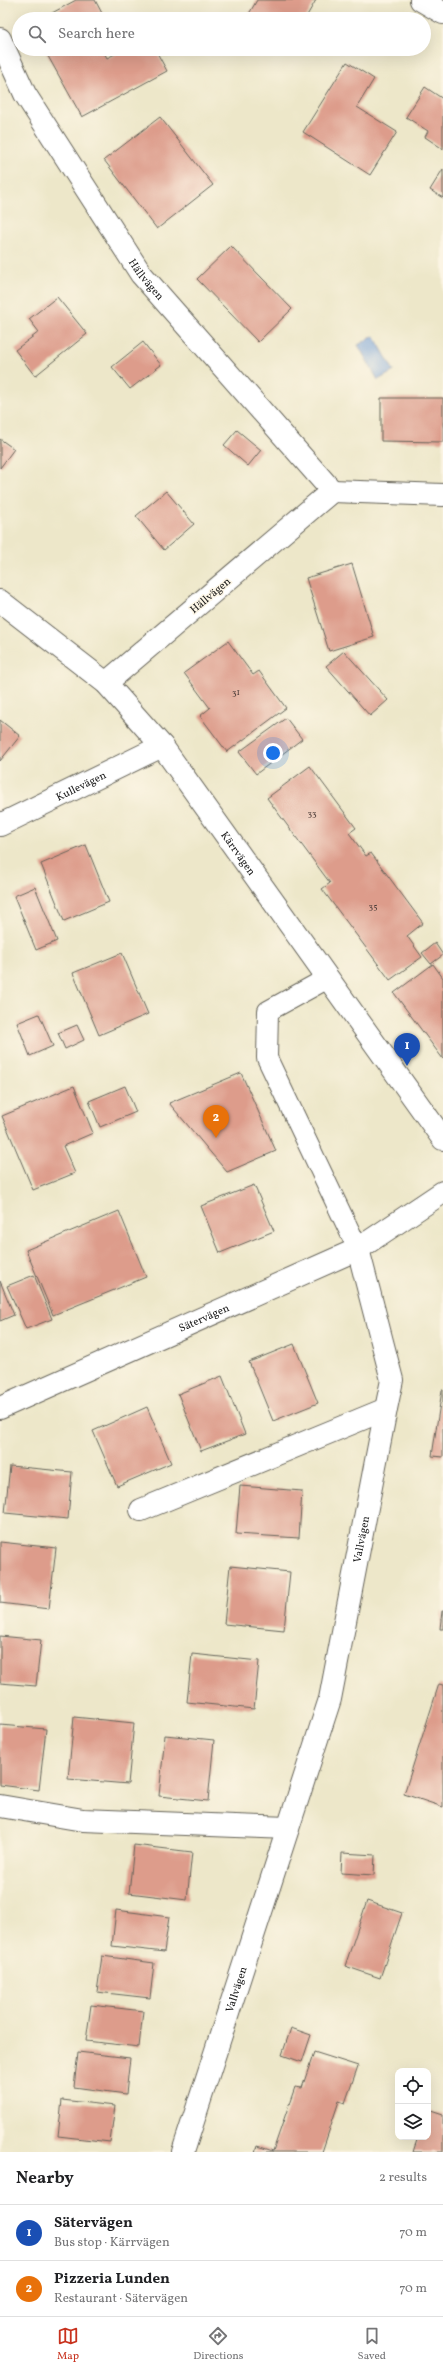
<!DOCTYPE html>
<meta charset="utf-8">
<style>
body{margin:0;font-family:Vollkorn,serif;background:#f2f2f2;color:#202124}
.controls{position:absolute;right:12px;bottom:12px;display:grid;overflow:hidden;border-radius:8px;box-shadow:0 4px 16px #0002}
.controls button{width:36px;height:36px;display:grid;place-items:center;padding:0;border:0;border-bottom:1px solid #e0e0e0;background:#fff;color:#202124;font:20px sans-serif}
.you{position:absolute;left:273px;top:753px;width:14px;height:14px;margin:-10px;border:3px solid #fff;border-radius:50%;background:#1a73e8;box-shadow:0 0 0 6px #1a73e833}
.badge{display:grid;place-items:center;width:26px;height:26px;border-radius:50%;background:#c8321e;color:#fff;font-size:13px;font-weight:700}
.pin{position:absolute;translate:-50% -33px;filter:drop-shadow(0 1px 2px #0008)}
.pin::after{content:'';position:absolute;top:21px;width:14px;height:12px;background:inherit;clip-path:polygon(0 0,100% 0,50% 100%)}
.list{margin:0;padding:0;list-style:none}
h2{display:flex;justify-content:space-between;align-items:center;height:52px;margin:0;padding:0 16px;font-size:17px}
h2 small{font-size:13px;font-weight:400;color:#757577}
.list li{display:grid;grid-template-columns:26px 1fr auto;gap:12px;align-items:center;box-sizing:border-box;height:56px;padding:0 16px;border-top:1px solid #e0e0e0}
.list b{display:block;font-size:15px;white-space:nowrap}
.list p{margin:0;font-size:13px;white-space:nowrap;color:#757577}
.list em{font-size:13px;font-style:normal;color:#757577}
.icon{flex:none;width:22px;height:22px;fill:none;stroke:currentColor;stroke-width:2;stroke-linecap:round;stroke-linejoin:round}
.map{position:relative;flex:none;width:443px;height:2152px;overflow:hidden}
.search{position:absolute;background:#fff;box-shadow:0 4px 16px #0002;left:12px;right:12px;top:12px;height:44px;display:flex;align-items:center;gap:10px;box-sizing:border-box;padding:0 14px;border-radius:22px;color:#757577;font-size:15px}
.sheet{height:164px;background:#fff}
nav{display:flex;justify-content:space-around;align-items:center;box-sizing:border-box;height:56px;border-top:1px solid #e0e0e0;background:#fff;font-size:11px;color:#757577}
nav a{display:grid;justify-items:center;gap:2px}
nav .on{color:#c8321e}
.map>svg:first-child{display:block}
.water{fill:#6e9cd6;stroke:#455c79}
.building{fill:#dd9c8b}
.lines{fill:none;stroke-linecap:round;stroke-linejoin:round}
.lane-casing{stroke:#656359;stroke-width:22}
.street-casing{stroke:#656359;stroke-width:24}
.lane{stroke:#fff;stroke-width:20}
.street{stroke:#fff;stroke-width:22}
.labels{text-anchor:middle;stroke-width:3;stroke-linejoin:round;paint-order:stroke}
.number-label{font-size:9px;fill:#4c3c38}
.street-label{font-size:11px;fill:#1c1c1c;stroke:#fcf5e5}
</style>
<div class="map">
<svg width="443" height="2152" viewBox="0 0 443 2152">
<rect width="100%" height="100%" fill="#fcf5e5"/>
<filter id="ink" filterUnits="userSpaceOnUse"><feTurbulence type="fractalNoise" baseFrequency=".025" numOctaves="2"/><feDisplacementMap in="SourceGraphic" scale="8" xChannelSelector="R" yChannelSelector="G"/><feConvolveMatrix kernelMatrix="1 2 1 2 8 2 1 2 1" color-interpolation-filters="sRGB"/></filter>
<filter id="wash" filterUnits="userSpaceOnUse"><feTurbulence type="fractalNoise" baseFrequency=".012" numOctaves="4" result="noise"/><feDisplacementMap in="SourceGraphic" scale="16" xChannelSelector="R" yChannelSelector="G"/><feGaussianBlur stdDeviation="0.9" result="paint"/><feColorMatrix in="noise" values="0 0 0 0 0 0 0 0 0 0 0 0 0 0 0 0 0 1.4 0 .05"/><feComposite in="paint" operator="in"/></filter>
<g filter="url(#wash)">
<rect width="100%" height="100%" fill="#ede7c9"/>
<path class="water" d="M374 336 394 371 378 380 358 345Z"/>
<g id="blocks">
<path class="building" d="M76 0H95L105 19H41Z
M257 0H316L305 19H246Z
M44 49H102L107 58 125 49H155L167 71 82 117Z
M347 62 374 79 357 107 397 132 370 175 303 132Z
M425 87 443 99V149L425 137 428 131 406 117Z
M160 117 213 185 157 229 104 160Z
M443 169V198L430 190Z
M231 246 292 309 258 342 197 279Z
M57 297 87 334 35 376 15 350 39 332 29 319Z
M143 342 161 365 130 389 112 367Z
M381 398H443V442L381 441Z
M237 430 261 450 248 466 224 445Z
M0 439 14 449 0 468Z
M166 491 194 524 164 550 136 516Z
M352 564 374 637 329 651 306 578Z
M228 641 253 675 259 671 286 708 227 752 200 716 210 708 184 673Z
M344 651 388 700 370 716 326 666Z
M286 718 302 739 256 774 239 752Z
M0 720 20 736 0 761Z
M310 766 356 828 349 833 366 856 371 853 423 923 407 936 422 957 390 980 322 889 330 883 267 798Z
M86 845 109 902 64 921 41 864Z
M35 887 57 941 36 950 14 896Z
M435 943 443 955 431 964 422 953Z
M122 953 148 1014 99 1035 73 973Z
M433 964 443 978V1059L394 993Z
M39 1014 53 1046 30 1056 17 1023Z
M77 1025 84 1040 65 1049 58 1033Z
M241 1073 276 1151 227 1172 169 1103Z
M74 1086 93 1133 63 1146 75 1173 33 1190 2 1116Z
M125 1086 136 1112 100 1127 89 1101Z
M254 1185 274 1231 220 1253 201 1206Z
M119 1211 146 1277 53 1315 26 1250Z
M34 1275 52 1319 26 1329 7 1286Z
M0 1281 14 1315 0 1321Z
M294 1344 318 1403 273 1421 249 1362Z
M222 1376 245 1434 201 1451 178 1394Z
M442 1390H443V1457L432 1456Z
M147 1407 171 1463 117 1486 93 1431Z
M10 1466 72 1472 68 1519 5 1513Z
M240 1486 302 1491 299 1538 236 1534Z
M0 1542 56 1548 49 1609 0 1603Z
M230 1566 290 1572 284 1630 224 1624Z
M442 1611H443V1629H440Z
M0 1636 41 1640 36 1686 0 1683Z
M192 1654 259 1661 254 1709 187 1702Z
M439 1684 443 1685V1807L404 1794Z
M74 1717 134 1723 128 1784 68 1779Z
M0 1725 46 1729 39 1790 0 1785Z
M165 1735 214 1740 208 1801 159 1796Z
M134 1845 192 1852 187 1900 129 1893Z
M342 1853 375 1855 374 1875 341 1873Z
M367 1901 402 1913 380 1978 345 1966Z
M116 1910 169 1917 164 1952 112 1946Z
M102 1956 154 1963 150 1998 97 1992Z
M91 2005 143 2011 139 2047 86 2041Z
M291 2028 311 2035 302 2062 282 2055Z
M78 2052 130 2058 126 2094 74 2087Z
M314 2052 358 2066 345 2103 339 2101 322 2152H255L257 2146 273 2151 295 2087 302 2088Z
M62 2100 115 2106 110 2142 58 2136Z
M428 2110 443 2115V2152H413L418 2137H428Z"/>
</g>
</g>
<g filter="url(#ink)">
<use href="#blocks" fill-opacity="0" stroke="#656359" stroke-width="1"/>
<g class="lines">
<g class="lane-casing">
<path id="lane" d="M328 978 268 1011 267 1058 358 1249"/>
</g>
<g class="street-casing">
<g id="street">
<path d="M421 0 443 13"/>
<path id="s1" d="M0 39 25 94 141 274 332 491 106 683"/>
<path d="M332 491 443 495"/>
<path id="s2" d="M0 601 106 683 162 746 443 1139"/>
<path id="s3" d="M0 825 162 746"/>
<path id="s4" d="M0 1408 358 1249 443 1192"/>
<path d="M141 1510 386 1409"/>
<path d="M0 1806 83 1820 288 1828"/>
<path id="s5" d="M183 2152 330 1699 386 1409 392 1380 358 1249"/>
</g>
</g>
<use href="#lane" class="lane"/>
<use href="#street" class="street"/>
</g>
</g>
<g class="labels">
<g class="number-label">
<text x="236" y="695">31</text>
<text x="312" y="816">33</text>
<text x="373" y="909">35</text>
</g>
<g class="street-label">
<text dy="4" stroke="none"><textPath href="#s1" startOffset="282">Hällvägen</textPath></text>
<text transform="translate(210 595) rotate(-40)" y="4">Hällvägen</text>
<text dy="4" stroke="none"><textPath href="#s3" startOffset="90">Kullevägen</textPath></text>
<text dy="4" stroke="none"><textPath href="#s2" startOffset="350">Kärrvägen</textPath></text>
<text dy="4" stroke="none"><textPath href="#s4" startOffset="223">Sätervägen</textPath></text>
<text dy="4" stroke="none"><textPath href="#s5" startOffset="639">Vallvägen</textPath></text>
<text dy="4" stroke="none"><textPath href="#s5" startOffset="171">Vallvägen</textPath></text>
</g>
</g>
</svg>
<div class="controls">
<button><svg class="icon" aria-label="locate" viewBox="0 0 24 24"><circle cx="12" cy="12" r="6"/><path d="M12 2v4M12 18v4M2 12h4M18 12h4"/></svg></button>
<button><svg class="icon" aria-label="layers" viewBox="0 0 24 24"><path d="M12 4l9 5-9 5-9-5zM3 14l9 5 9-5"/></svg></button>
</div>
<div class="you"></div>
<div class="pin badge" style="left:407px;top:1066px;background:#1a4fb4">1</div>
<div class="pin badge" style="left:216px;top:1138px;background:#e8710a">2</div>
<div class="search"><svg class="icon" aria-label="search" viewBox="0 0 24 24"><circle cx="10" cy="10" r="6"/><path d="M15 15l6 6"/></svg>Search here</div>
</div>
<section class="sheet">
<h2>Nearby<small>2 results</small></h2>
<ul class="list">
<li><span class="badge" style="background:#1a4fb4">1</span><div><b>Sätervägen</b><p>Bus stop · Kärrvägen</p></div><em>70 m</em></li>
<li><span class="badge" style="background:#e8710a">2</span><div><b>Pizzeria Lunden</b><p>Restaurant · Sätervägen</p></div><em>70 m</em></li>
</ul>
</section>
<nav>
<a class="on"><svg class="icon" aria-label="map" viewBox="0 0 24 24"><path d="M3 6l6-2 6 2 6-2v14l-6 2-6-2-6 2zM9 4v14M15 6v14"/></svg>Map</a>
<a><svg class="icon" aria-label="directions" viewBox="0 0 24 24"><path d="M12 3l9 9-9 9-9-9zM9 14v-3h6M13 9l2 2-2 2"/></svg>Directions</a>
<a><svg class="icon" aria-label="saved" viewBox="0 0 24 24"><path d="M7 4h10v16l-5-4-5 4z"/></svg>Saved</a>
</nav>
